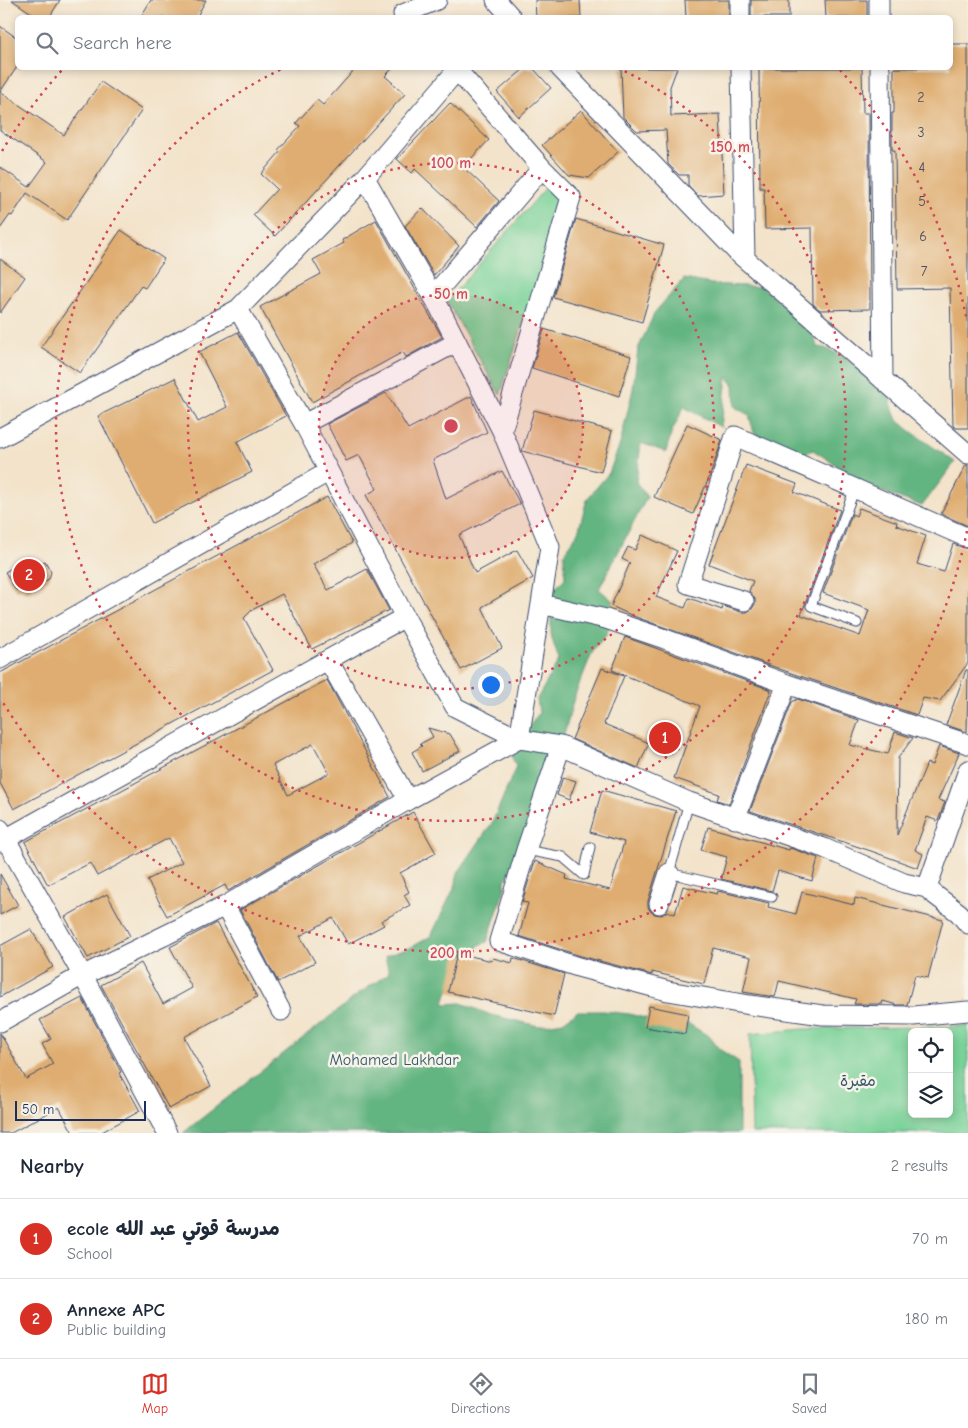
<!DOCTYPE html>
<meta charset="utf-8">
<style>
body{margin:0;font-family:"Comic Neue","Playpen Sans Arabic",sans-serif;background:#f6f6f7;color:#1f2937}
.controls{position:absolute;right:15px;bottom:15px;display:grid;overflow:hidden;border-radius:8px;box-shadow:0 2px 8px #0003}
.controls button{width:45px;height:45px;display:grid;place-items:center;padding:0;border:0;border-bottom:1px solid #e0e1e3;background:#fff;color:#1f2937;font:25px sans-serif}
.scale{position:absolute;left:15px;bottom:12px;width:131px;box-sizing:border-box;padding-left:5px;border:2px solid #1b2f5e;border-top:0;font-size:14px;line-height:18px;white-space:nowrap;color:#1b2f5e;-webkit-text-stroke:4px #f7f3e8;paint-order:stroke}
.you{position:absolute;left:490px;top:684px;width:18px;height:18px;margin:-12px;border:4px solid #fff;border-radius:50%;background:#1a73e8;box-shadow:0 0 0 8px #1a73e833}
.badge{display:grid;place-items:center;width:32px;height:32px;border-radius:50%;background:#d93025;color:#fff;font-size:16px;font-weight:700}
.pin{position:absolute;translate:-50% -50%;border:2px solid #fff;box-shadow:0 1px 5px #0006}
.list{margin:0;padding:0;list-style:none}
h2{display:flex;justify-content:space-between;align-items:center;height:65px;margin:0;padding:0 20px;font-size:21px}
h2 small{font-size:16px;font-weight:400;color:#747a83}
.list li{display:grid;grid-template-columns:32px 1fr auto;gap:15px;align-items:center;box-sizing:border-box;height:80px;padding:0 20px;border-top:1px solid #e0e1e3}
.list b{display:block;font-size:19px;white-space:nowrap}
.list p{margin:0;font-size:16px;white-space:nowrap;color:#747a83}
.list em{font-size:16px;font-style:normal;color:#747a83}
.icon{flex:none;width:28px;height:28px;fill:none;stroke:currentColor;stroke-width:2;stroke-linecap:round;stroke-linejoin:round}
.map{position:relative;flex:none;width:968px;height:1133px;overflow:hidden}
.search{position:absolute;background:#fff;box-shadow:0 2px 8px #0003;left:15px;right:15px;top:15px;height:55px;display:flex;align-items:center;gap:12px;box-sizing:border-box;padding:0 18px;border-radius:8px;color:#747a83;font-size:19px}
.sheet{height:225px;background:#fff}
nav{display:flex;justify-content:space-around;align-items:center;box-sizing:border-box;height:70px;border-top:1px solid #e0e1e3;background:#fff;font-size:14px;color:#747a83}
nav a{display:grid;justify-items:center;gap:2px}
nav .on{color:#d93025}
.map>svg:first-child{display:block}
.green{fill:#79d298;stroke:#4a807b;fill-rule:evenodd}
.forest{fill:#62b480;stroke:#3e726f}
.building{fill:#dfad71;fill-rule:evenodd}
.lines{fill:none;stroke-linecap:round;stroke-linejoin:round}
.service-casing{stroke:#3b4a6e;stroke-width:11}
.minor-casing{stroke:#3b4a6e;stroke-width:21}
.service{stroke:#fff;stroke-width:9}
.minor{stroke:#fff;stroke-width:19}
.ring{fill:none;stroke:#d1495b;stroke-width:2.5;stroke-dasharray:2.5 5}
.labels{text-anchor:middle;stroke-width:5;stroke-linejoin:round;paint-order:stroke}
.number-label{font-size:14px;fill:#4c4e63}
.park-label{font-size:16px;fill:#32586c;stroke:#f7f3e8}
.centre{fill:#d1495b;stroke:#f7f3e8;stroke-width:2.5}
.ring-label{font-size:15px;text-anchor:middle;font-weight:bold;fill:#d1495b;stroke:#f7f3e8;stroke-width:5;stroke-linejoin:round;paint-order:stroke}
</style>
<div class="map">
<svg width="968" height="1133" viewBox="0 0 968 1133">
<rect width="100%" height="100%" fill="#f7f3e8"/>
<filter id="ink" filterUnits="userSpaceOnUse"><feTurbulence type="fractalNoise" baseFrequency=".02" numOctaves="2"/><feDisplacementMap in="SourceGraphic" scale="10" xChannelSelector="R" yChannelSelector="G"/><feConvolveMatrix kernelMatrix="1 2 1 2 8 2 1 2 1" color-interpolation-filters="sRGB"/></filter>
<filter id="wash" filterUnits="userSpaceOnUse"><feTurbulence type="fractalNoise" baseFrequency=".0096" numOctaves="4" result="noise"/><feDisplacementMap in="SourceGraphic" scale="20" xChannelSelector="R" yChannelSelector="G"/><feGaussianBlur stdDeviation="1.12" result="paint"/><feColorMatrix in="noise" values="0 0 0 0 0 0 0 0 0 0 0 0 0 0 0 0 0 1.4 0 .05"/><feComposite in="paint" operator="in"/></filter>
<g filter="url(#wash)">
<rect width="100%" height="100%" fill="#f3e3ca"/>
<path class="green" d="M549 184 565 194 500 395 447 301Z
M968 1026V1133H752L750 1034 803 1029ZM912 1032H949V1114H912Z"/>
<path class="forest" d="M684 279 711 284 762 287 781 303 803 314 811 325 817 347C835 346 878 381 888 396 895 406 890 413 901 423 918 438 937 449 955 462L922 506 872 488 813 450 790 459 754 433 749 415 735 407 734 385 727 377 721 427 684 407 672 431 666 452 641 443 636 482 647 497 599 589 619 606 605 637 597 645 591 655 574 698 561 746 512 871 505 880V888L487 942 479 945 465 964 455 982 447 993 444 1004 461 1003 491 1015 539 1026 563 1022 578 1011H603L629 1014 653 1020 689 1024 710 1037 719 1049 739 1062V1133H183L360 993 389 973 385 956 412 947 431 936 456 884 457 874 492 823 516 767 511 754 539 713 537 699 559 660 551 636V592L565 578 564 554 578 532 587 499 609 473 620 444 633 389 638 349 655 312Z"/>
<g id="blocks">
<path class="building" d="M12 0H60L49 18H39Z
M151 0H206L196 18H140Z
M535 0H580L581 18H536Z
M685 0H729V18H686Z
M751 0H789V17H751Z
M825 0H867V18H826Z
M0 26 17 38V67L0 92 64 135 101 82 142 110 67 220 27 193 12 216 10 215 0 229V167L29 187 47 162 0 130Z
M950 44H968V428H956L953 426 950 288 897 289 895 150H892V113H894V68H950Z
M356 68H393L385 76 405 94 275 236 253 215 277 189 261 174 280 152 278 150 300 126 296 123 317 100 323 105Z
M525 68H533L551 88 519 117 497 92Z
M621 68H677L670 87 671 116 720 114 724 194 698 196 688 185V175H679L668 164 666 130 637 131 623 117Z
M759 68H862L863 113H869L870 309 820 310 813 304 812 228 765 229 764 188H760Z
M450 103 489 140 463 167 499 201 477 227 415 169 412 173 397 159Z
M581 110 618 152 589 178 569 175 542 145Z
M422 208 459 246 434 275 405 226Z
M576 219 664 245 642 322 553 297Z
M376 220 442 337 406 357 403 352 312 402 260 307 321 274 313 260 344 243 342 240Z
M121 230 164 259 145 288 141 286 80 373 41 347 102 260 101 259Z
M0 259 25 277 0 313Z
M544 329 631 356 619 396 532 368Z
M238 332 286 416 237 442 252 472 152 523 98 416 175 378 198 422 227 407 199 352Z
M386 393 408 429 471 396 487 432 433 460 446 499 502 471 520 504 459 535 475 573 517 550 533 578 482 607 502 648 461 670 366 495 377 489 359 455 346 461 327 424Z
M534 410 612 431 601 472 522 451Z
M687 424 722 440 710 476 693 514 654 497Z
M746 465 797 484 794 492 840 510 801 615 860 636 869 610 823 593 852 514 856 516 859 508 897 522 896 525 926 536 917 564 944 572 953 544 968 549V663L940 701 923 698 917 715 791 673 633 616 611 606 630 563 622 559 628 547 635 550 642 535 677 551 656 597 685 608 689 598 722 610 723 606 741 612H747L752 609 755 604V599L749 591 753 581 709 564Z
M966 465H968V526L941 514Z
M327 497 352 543 313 564 328 590 367 569 389 610 312 649 282 594 252 610 244 618 273 670 14 809 0 783V673Z
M26 560 31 569 45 561 51 572 49 579 25 593 23 588 16 590 5 572Z
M625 637 771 690 729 804 717 800 719 794 674 778 700 706 612 670Z
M602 668 624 676 604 724 649 743 638 768 572 739Z
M966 670H968L967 732 946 725Z
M327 680 390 797 228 891 225 885 167 916 147 880 182 862 169 838 97 876 90 863 48 885 25 842ZM313 744 329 773 288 795 273 765Z
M798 699 859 720 850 745 888 754 895 732 913 738 898 758 897 835 927 763 932 765 939 746 959 753 938 800 945 802 938 821 927 817 915 850 923 854 918 868 871 851 750 811 792 702Z
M428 728 450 734 460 751 422 771 412 752 422 746 420 744 433 737Z
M563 777 576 781 569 800 557 795Z
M602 790 676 811 648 901V907L651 912 655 914 662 915 667 911 675 914 683 886 717 894 718 891 769 903 768 907 796 914 802 892 854 905 855 898 943 920 928 978 915 975 907 1005H897L883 1001 882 1004H854L856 999 779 981 775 997 743 992 751 957 713 948 704 984 652 972V975L581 956 519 936 528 903 522 902 535 861 567 875 566 879 610 890 624 842 590 832Z
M413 812 436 853 400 873 409 892 404 895 410 905 381 921 384 925 348 944 333 918 300 936 315 962 278 982 240 910Z
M708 827 789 850 790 848 818 858 812 881 778 871 772 891 721 879 727 857 701 850Z
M0 874 18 905 0 915Z
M107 894 130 936 88 958 65 917Z
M216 923 257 997 184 1037 211 1086 169 1109 101 985 141 963 163 1004 192 988 170 947Z
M31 929 53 967 0 997V946Z
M457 953 492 961 493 958 512 963 513 958 564 974 554 1016 448 992Z
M82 998 121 1072 119 1073 140 1111 100 1133H73L59 1107 11 1133H0V1033L26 1079 53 1064 42 1044 51 1039 40 1020Z
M649 1006 688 1014 685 1034 645 1027Z"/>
</g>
</g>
<g filter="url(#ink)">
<use href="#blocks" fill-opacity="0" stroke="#3b4a6e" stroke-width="1"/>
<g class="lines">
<g class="service-casing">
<path id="service" d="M855 488 811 606 857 623
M689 802 669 873 772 897
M526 850 563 857 584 875 590 847"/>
</g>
<g class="minor-casing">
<path id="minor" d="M496 0 512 18
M740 0V18
M879 0V18
M406 18 403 14 437 0
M455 68 457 70 365 178 437 303 502 431 544 532 550 547 541 604
M560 68 736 251 968 454
M741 68 745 259
M880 68 883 380
M437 303 434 295 542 168 457 70
M238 309 365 178
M304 424 457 342
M502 431 571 197 542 168
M0 438 238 309 304 424 405 617 455 707 519 739 561 746 689 802 824 848 904 883 927 888 935 895 959 913 968 924
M744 601 688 584 735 436 968 538
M0 659 328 472
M328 660 408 800
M519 739 541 604 606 619 665 639 787 684 968 744
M561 746 526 850 499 941 578 967 668 991 750 1005 823 1015 913 1016 968 1011
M735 819 787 684
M0 829 83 976 167 1133
M0 842 405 617
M927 888 968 770
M659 904 669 873
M225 906 281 1011
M0 1022 74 980 225 906 408 800 519 739"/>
</g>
<use href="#service" class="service"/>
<use href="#minor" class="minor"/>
</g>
</g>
<circle cx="451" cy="426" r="132" fill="#d1495b" fill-opacity=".12"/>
<g class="ring">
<circle cx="451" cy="426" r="132"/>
<circle cx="451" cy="426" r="263"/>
<path d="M618 68A395 395 0 1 1 284 68"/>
<path d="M967 531A527 527 0 0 1 2 701M2 151A527 527 0 0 1 62 70M840 70A527 527 0 0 1 967 321"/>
</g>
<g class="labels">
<g class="number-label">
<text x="921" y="102">2</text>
<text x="921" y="137">3</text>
<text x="922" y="172">4</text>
<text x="922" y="206">5</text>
<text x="923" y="241">6</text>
<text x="924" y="276">7</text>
</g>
<g class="park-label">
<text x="394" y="1065">Mohamed Lakhdar</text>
<text x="858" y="1086">مقبرة</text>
</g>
</g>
<circle cx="451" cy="426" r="8" class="centre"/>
<g class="ring-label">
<text x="730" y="152">150 m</text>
<text x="451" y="168">100 m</text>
<text x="451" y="299">50 m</text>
<text x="451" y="958">200 m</text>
</g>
</svg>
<div class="controls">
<button><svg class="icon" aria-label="locate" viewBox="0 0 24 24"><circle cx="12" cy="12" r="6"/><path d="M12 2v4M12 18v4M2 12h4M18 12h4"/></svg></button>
<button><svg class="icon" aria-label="layers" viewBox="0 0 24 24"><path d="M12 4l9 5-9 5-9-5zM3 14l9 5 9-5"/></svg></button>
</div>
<div class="scale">50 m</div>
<div class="you"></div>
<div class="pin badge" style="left:665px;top:738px">1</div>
<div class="pin badge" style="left:29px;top:575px">2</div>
<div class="search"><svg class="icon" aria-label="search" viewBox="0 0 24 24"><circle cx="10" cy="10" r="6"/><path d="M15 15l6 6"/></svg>Search here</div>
</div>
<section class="sheet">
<h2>Nearby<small>2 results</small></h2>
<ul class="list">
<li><span class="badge">1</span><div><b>ecole مدرسة قوتي عبد الله</b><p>School</p></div><em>70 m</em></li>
<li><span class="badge">2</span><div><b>Annexe APC</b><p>Public building</p></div><em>180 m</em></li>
</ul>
</section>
<nav>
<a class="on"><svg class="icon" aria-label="map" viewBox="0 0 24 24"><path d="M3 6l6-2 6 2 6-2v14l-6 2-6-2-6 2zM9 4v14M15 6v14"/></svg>Map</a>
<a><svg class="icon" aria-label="directions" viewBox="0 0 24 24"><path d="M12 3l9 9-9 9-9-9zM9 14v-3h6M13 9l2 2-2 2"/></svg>Directions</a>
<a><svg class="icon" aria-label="saved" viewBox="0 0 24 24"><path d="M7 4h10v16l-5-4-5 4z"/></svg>Saved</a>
</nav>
